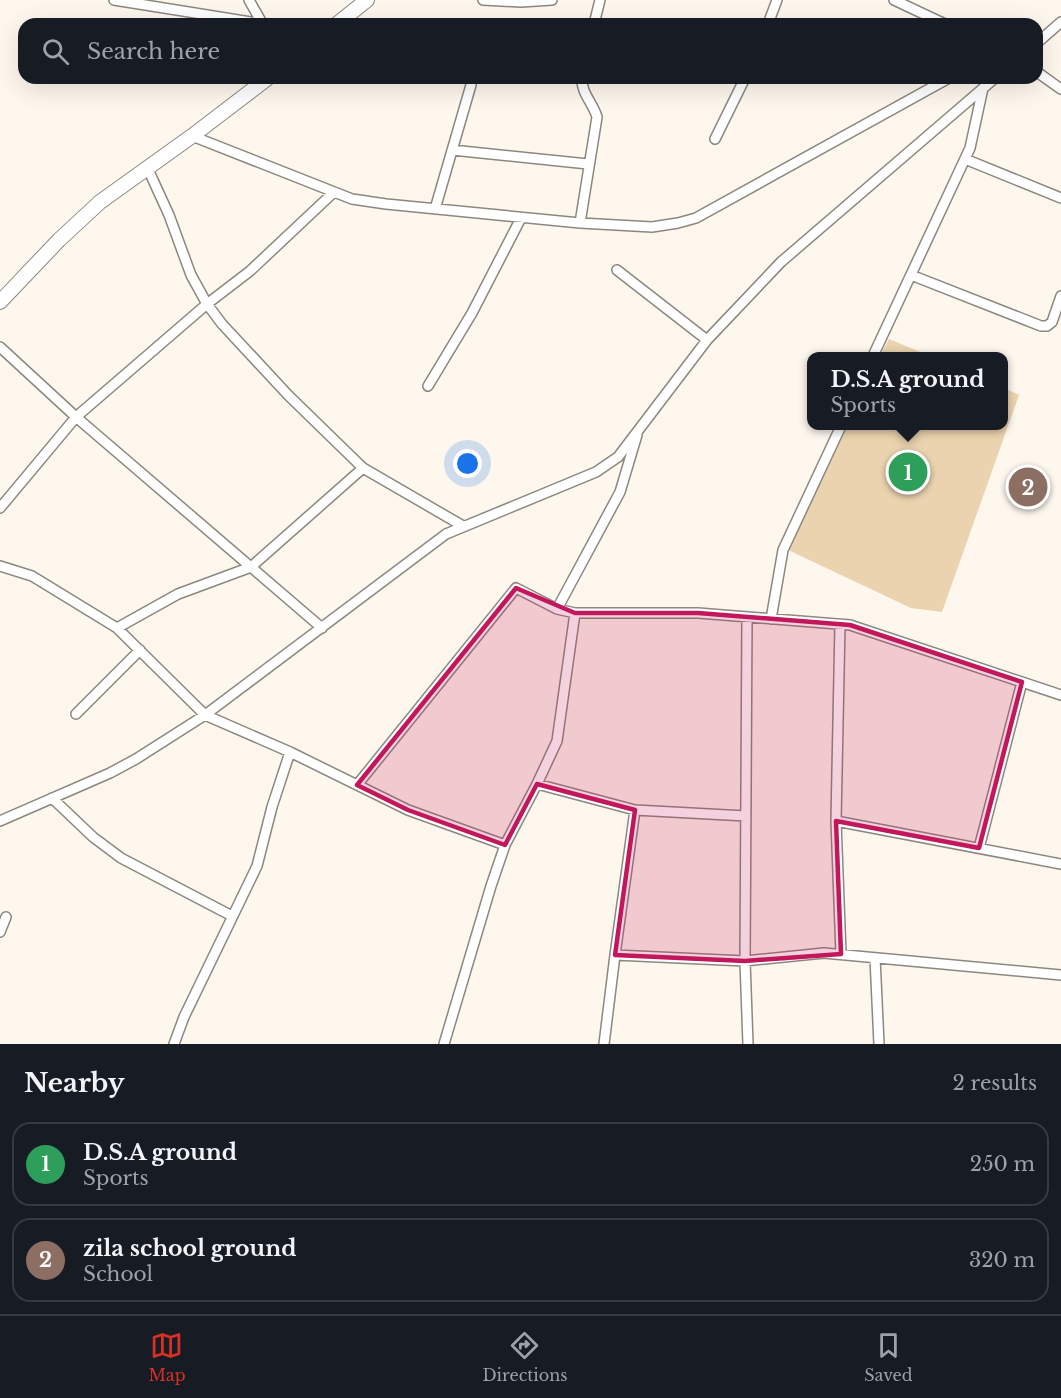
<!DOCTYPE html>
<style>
body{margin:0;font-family:"Libre Baskerville",serif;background:#242831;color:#f1f3f6}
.you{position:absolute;left:468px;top:464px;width:21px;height:21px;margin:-15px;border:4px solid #fff;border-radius:50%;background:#1a73e8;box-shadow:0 0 0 9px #1a73e833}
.badge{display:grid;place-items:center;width:39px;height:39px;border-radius:50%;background:#d93025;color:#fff;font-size:20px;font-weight:700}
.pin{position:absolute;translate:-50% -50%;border:3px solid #fff;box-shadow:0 2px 6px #0006}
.popup{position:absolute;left:807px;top:352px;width:201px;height:78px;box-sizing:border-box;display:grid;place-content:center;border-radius:12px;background:#171b24;filter:drop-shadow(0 2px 4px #0005);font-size:20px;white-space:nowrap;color:#9ea1a6}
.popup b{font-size:22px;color:#f1f3f6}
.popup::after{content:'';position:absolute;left:50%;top:100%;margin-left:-12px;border:12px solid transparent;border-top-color:#171b24}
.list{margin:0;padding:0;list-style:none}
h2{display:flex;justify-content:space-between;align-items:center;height:78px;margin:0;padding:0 24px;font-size:26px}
h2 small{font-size:20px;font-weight:400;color:#9ea1a6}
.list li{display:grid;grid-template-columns:39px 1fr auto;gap:18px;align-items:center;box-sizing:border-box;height:84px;margin:0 12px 12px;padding:0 12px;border:2px solid #363941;border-radius:18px}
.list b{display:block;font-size:22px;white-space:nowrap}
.list p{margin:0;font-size:20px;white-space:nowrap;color:#9ea1a6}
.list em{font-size:20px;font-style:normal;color:#9ea1a6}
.icon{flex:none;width:33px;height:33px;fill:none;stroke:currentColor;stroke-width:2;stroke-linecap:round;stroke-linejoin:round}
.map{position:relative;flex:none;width:1061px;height:1044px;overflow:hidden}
.search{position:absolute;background:#171b24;box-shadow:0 6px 24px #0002;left:18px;right:18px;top:18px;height:66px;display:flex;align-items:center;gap:15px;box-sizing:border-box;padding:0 21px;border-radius:18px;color:#9ea1a6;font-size:22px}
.sheet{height:270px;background:#171b24}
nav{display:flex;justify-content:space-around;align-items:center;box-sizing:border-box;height:84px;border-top:2px solid #363941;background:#171b24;font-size:16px;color:#9ea1a6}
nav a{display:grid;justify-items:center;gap:3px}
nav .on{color:#d93025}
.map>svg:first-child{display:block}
.green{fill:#ebd3af}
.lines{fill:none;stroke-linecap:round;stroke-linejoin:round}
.street-casing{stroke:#8c877f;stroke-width:12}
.secondary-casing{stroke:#8c877f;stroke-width:16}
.street{stroke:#fff;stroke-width:9}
.secondary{stroke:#fff;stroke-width:14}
.marked{fill:#c2185b;fill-opacity:0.2;stroke:#c2185b;stroke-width:4.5;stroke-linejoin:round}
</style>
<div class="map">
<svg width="1061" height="1044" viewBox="0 0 1061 1044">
<rect width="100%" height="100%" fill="#fdf7ee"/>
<path class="green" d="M889 339 930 356H880Z
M1004 388 1019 395 942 612 911 608 788 550 847 426H1004Z"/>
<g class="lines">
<g class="street-casing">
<path id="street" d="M114 0 264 24
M249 0 262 23
M483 0 521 2 552 0
M894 0 945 24
M594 24 600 0
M768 24 777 0
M1037 43 1061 22
M1037 72 1061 89
M192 136 352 199 386 204 580 223 652 227 678 223 696 218 949 78
M715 139 745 78
M452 150 588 164
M965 159 1061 198
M435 209 471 85
M580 223 597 117C593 103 581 93 582 78
M617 270 707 340
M911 275 1041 326H1047L1052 322 1061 296
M0 347 76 417 322 628
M873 356 970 148 983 88
M428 386 472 313 521 218
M363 468 463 526
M0 508 76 417 207 304 250 271 334 192
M0 566 32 576 117 628 205 715 290 752 408 810 505 845
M575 613H698L850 625 1061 695
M747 617 745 961 748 1044
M771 619 783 550 841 426
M840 624 836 821 1061 864
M117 628 178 594 251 567 363 468 288 395 222 324 207 304 191 275 169 215 147 167
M76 714 140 650
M537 784 557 741 575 613 557 609 620 492 637 435
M357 785 516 588 557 609
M52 798 93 837 121 858 232 916
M635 810 746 816
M0 821 110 773 136 759 205 715 446 534 596 472 618 457 707 340 781 262 995 78
M836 821 841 954
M979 848 1022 682
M0 932 6 917
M615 955 745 961 824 953 1061 975
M875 958 879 1044
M174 1044 184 1017 257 866 272 807 290 752
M444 1044 491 886 505 845 537 784 635 810 615 955 604 1044"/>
</g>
<g class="secondary-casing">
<path id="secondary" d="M337 24 367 0
M0 302 59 240 100 202 192 136 268 78"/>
</g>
<use href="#street" class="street"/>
<use href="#secondary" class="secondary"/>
</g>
<path class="marked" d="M516 588 575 613H698L850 625 1022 682 979 848 836 821 841 954 745 961 615 955 635 810 537 784 505 845 408 810 357 785Z"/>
</svg>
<div class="you"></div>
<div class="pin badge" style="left:908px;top:472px;background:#2e9e5b">1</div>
<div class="popup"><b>D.S.A ground</b>Sports</div>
<div class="pin badge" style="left:1028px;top:487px;background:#8d6e63">2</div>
<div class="search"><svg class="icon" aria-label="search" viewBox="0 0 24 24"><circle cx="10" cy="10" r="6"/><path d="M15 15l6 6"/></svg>Search here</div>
</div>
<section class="sheet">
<h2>Nearby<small>2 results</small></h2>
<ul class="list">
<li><span class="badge" style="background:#2e9e5b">1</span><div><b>D.S.A ground</b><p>Sports</p></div><em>250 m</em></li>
<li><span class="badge" style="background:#8d6e63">2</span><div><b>zila school ground</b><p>School</p></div><em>320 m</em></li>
</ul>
</section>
<nav>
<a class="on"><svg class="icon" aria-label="map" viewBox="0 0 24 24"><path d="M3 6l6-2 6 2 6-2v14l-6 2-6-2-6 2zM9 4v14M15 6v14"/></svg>Map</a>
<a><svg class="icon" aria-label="directions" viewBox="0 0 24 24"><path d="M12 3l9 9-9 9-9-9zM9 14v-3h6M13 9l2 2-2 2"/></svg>Directions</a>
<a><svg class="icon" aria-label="saved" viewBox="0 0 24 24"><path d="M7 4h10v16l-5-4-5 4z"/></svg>Saved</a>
</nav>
